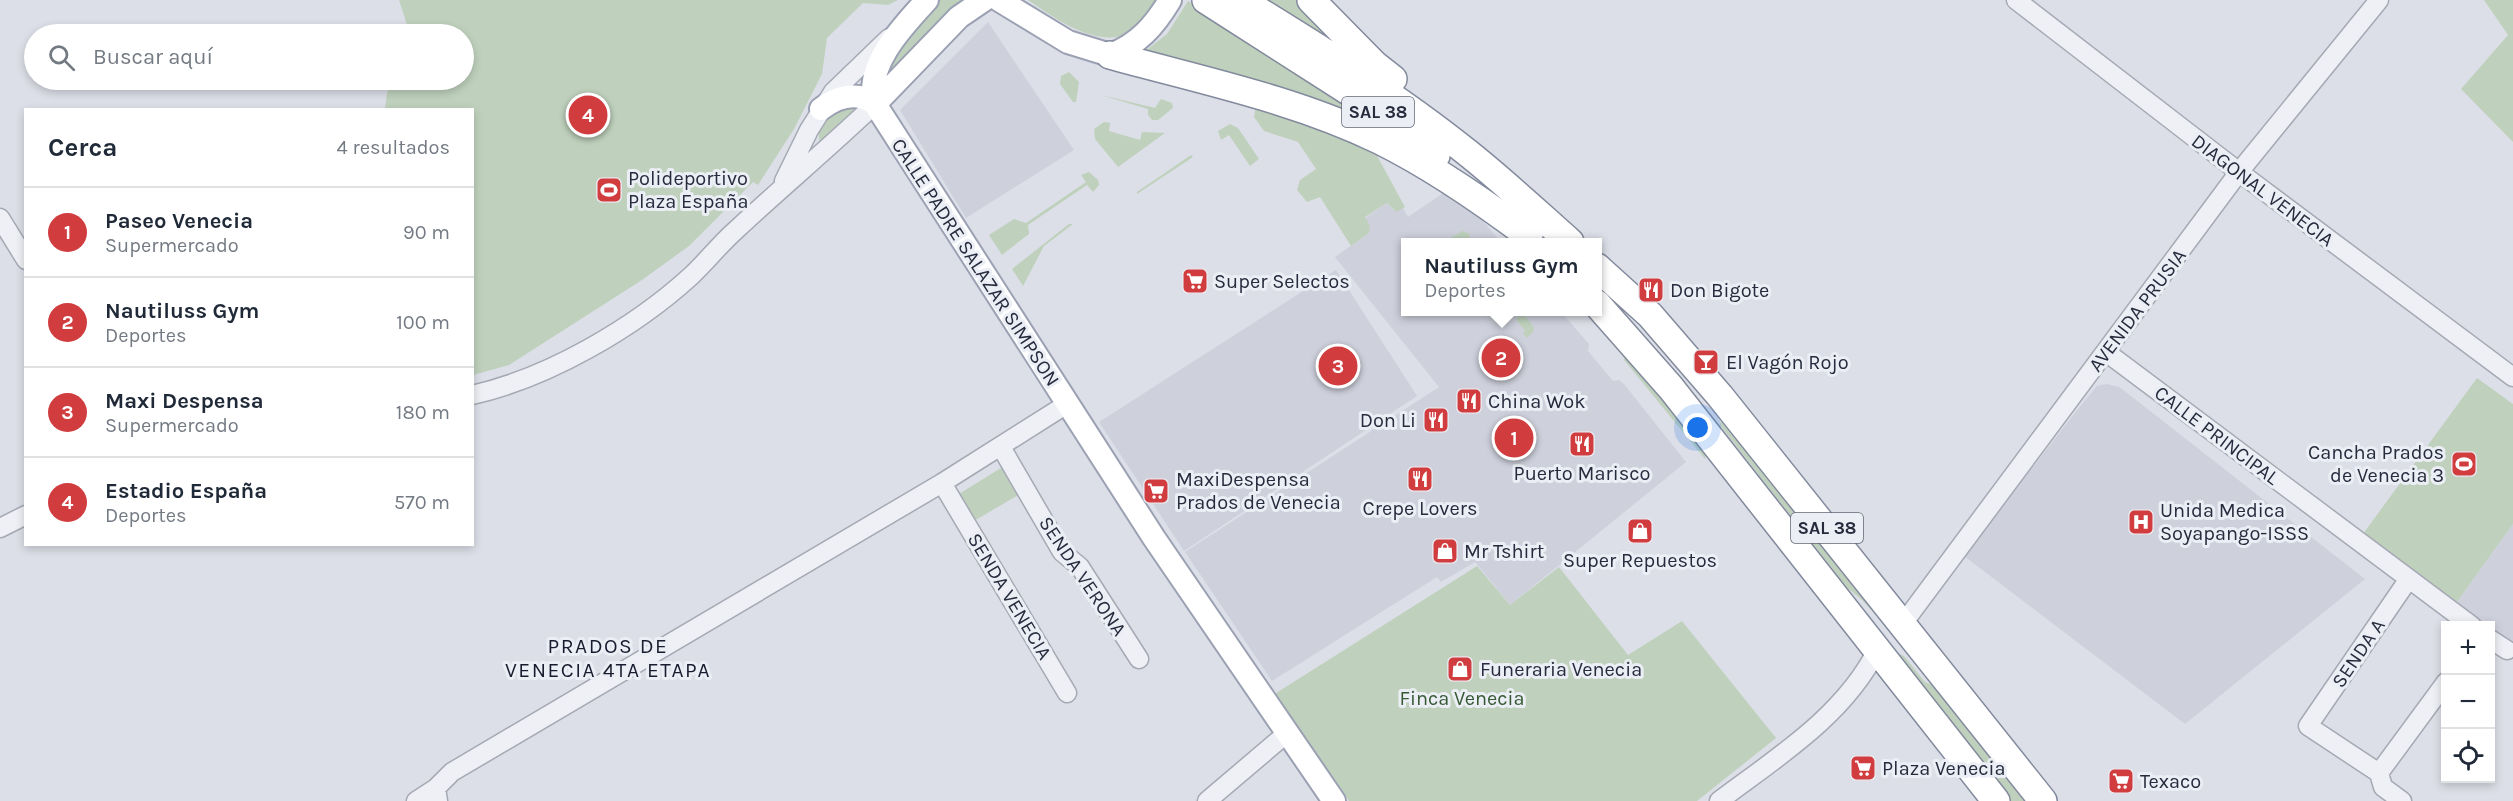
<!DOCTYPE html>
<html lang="es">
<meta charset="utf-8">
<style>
body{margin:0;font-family:Karla,sans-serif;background:#f2f2f3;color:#1f2937}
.controls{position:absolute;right:18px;bottom:18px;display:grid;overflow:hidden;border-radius:0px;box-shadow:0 3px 9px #0003}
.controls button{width:54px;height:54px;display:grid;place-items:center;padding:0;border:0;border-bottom:2px solid #e0e1e3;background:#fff;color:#1f2937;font:30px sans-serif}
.you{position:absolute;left:1698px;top:428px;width:21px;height:21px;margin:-15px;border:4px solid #fff;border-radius:50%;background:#1a73e8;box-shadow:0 0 0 9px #1a73e833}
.badge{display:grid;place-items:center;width:39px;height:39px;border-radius:50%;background:#d13c3f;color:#fff;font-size:20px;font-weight:700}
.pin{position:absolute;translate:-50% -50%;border:3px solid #fff;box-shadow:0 2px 6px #0006}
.popup{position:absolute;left:1401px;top:238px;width:201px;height:78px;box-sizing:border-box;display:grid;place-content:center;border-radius:0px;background:#fff;filter:drop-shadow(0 2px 4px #0005);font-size:20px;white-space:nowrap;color:#747a83}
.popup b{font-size:22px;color:#1f2937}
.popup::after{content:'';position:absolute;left:50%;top:100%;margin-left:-12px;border:12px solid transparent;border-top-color:#fff}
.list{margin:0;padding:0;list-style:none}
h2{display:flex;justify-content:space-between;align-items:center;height:78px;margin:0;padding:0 24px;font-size:26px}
h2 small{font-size:20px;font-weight:400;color:#747a83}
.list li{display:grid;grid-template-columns:39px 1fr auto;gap:18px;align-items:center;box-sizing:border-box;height:90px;padding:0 24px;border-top:2px solid #e0e1e3}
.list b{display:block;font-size:22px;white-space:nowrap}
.list p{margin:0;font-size:20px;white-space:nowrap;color:#747a83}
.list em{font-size:20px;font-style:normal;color:#747a83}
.icon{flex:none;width:33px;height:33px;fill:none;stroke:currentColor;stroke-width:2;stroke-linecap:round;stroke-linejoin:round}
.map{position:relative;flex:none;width:2513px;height:801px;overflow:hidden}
.search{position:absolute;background:#fff;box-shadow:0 3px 9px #0003;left:24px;top:24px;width:450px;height:66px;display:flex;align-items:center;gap:15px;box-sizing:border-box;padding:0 21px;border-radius:33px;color:#747a83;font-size:22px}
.panel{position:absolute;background:#fff;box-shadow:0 3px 9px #0003;left:24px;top:108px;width:450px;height:438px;border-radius:0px}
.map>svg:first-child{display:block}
.built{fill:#ced1dc}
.green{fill:#bfd1bd}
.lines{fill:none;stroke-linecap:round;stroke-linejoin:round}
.minor-casing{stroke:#a5a9b4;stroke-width:21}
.major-casing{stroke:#9ba1b3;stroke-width:26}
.highway-casing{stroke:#838a9d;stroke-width:30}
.minor{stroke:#eff0f5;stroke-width:18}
.major{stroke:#fff;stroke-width:22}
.highway{stroke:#fff;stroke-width:27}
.labels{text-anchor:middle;stroke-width:6;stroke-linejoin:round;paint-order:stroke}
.shield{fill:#ebeef4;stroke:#616674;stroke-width:1.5}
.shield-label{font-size:18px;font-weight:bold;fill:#262b3d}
.poi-label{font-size:20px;fill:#262b3d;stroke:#ebeef4;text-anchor:start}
.street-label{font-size:20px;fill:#262b3d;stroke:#ebeef4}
.park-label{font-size:20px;fill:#355933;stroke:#ebeef4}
.neighbourhood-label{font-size:21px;letter-spacing:1.5px;fill:#181c2e;stroke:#ebeef4}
</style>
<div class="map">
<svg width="2513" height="801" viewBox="0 0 2513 801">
<rect width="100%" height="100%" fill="#dcdfe7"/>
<path class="built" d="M988 22 1074 150 966 218 900 110Z
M1449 189 1467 203 1501 242H1405V312H1561L1589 344 1588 351 1613 381 1619 380 1624 384 1686 462 1510 605 1475 562 1441 582 1437 577 1272 681 1185 552 1439 387 1335 257 1369 233 1365 218 1387 203 1393 210 1403 208 1408 217Z
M1336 270 1417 396 1184 551 1099 422Z
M2107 384 2119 387 2131 396 2365 579 2185 724 1964 556 2077 410 2097 386Z
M2513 524V648L2491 632 2490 626 2481 625 2454 606Z"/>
<path class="green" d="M399 0H898L888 5 863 3 827 38 822 74 794 129 758 185 753 182 689 246 642 280 509 365 473 375 472 110 385 109 387 93 393 80H464V34H410Z
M939 0H966L887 78 888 62Z
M1028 0H1162C1153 10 1142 28 1130 33 1097 49 1054 18 1028 0Z
M1261 0H1307L1391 86Z
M2484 0H2513V142L2461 89 2508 35Z
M1188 1 1394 129 1313 98 1144 52 1167 34Z
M1069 72 1079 82 1076 102H1073L1060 84 1061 76Z
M1101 95 1155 108 1161 99 1172 103 1173 108 1158 120H1152L1148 115V109Z
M862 102 822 145 820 144 818 129 830 108Z
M1256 106 1369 141 1405 207 1396 212 1387 203 1365 217 1370 226 1369 233 1351 246 1320 197 1307 202 1297 190 1300 180 1316 169 1298 142 1264 131 1254 117Z
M1104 122 1110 123 1109 131 1140 140 1142 132 1165 133 1118 167 1095 139 1094 129Z
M1230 124 1238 128 1259 159 1250 166 1229 135 1221 140 1218 131Z
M1191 155 1193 157 1137 194V192Z
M1089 172 1098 180 1099 185 1093 192 1087 185 1028 225 1029 234 1002 255 989 235 1014 219 1026 223 1086 182 1081 175Z
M1069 224H1073L1044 246 1023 286 1012 269Z
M1462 231 1470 234 1469 242H1444Z
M1523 313 1534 328 1533 332 1527 338 1523 333 1525 331 1516 319Z
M1623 348 1706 452 1705 459 1624 360Z
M2477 378 2513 404V524L2454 606 2360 538Z
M1721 421H1724L1883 622 1861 599 1846 587 1720 425Z
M1004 466 1020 494 974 521 959 494Z
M1477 566 1510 605 1559 567 1628 655 1682 621 1776 738 1697 801H1349L1273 695Z
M1893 651 1904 656 1925 682 1942 689 2030 801H2003Z"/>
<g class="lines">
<g class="minor-casing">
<path id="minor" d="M2016 0 2239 172 2513 377
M784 181 809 130 833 92 889 38
M0 218 26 260
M2106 352 2472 626
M472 395C548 378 634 328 691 276 707 261 720 244 736 230 782 187 830 147 875 104
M1001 447 1062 552 1080 567 1139 659
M942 483 1067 693
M0 528 26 515
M1902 625 2239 172 2379 0
M2490 639 2507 650
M2379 773 2446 682
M416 801 436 788
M438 801 436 788 452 772 942 483 1067 404
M1207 801 1286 734
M1719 801C1776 758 1844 716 1877 650
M2402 801 2383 787 2379 773 2308 726 2408 580"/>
</g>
<g class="major-casing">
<path id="major" d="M927 0C903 26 864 66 875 104L1154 538 1334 801
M999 0 1068 42 1110 55C1138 45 1155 25 1170 0
M875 104 959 17 984 0
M821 109C838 96 858 91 875 104"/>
</g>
<g class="highway-casing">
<path id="highway" d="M1206 0 1370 105 1436 156
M1241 0C1317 47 1394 94 1464 150 1501 179 1535 211 1570 242
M1311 0 1374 64 1393 79
M1110 55C1200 80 1294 99 1379 140 1432 166 1481 200 1529 236
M1597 267 1650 315 1720 396 2043 801
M1597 304 1671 388 1996 801"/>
</g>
<use href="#minor" class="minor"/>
<use href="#major" class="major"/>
<use href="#highway" class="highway"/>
</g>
<defs>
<g id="stadium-square" transform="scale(1.35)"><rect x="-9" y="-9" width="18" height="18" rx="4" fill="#d13c3f" stroke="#ebeef4"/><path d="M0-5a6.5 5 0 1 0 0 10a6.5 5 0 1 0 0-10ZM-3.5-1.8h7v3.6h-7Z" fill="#fff"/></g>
<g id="supermarket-square" transform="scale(1.35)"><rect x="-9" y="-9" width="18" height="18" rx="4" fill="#d13c3f" stroke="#ebeef4"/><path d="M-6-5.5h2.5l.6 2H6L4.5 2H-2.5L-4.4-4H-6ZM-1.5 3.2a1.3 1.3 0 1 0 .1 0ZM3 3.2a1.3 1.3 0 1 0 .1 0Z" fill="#fff"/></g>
<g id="restaurant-square" transform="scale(1.35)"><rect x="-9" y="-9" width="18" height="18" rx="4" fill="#d13c3f" stroke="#ebeef4"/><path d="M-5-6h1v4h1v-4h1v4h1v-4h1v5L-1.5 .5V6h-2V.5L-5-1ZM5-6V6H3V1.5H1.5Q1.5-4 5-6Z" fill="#fff"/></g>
<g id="bar-square" transform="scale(1.35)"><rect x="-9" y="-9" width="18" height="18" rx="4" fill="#d13c3f" stroke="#ebeef4"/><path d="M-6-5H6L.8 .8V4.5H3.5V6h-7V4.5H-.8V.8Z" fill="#fff"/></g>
<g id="hospital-square" transform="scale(1.35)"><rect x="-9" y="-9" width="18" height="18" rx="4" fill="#d13c3f" stroke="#ebeef4"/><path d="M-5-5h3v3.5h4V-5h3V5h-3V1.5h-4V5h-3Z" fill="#fff"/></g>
<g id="shop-square" transform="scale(1.35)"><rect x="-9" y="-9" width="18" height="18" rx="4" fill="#d13c3f" stroke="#ebeef4"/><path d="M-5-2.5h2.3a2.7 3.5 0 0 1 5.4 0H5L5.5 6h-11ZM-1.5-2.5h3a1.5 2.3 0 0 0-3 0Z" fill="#fff"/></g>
</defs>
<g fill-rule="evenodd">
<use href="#stadium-square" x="609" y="190"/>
<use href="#supermarket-square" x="1195" y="281"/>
<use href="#restaurant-square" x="1651" y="290"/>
<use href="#bar-square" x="1706" y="362"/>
<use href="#restaurant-square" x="1469" y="401"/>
<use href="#restaurant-square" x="1436" y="420"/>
<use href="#restaurant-square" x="1582" y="444"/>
<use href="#stadium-square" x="2464" y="464"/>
<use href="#restaurant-square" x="1420" y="479"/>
<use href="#supermarket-square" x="1156" y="491"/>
<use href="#hospital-square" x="2141" y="522"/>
<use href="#shop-square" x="1640" y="531"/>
<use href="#shop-square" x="1445" y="551"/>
<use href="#shop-square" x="1460" y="669"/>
<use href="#supermarket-square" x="1863" y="768"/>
<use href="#supermarket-square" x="2121" y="781"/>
</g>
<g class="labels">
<g class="shield">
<rect x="1342" y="97" width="72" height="30" rx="4.5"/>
<rect x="1791" y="513" width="72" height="30" rx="4.5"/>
</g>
<g class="shield-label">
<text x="1378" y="118">SAL 38</text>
<text x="1827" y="534">SAL 38</text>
</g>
<g class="poi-label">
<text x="628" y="185">Polideportivo<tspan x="628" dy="23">Plaza España</tspan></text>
<text x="1214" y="288">Super Selectos</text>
<text x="1670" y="297">Don Bigote</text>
<text x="1726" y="369">El Vagón Rojo</text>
<text x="1488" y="408">China Wok</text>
<text x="1416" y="427" text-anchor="end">Don Li</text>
<text x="2444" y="459" text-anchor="end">Cancha Prados<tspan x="2444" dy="23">de Venecia 3</tspan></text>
<text x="1582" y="480" text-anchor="middle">Puerto Marisco</text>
<text x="1176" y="486">MaxiDespensa<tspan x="1176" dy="23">Prados de Venecia</tspan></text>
<text x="1420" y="515" text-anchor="middle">Crepe Lovers</text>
<text x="2160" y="517">Unida Medica<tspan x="2160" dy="23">Soyapango-ISSS</tspan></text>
<text x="1464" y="558">Mr Tshirt</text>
<text x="1640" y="567" text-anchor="middle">Super Repuestos</text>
<text x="1480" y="676">Funeraria Venecia</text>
<text x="1882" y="775">Plaza Venecia</text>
<text x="2140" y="788">Texaco</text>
</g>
<g class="street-label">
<text transform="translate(2263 190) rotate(37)" y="7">DIAGONAL VENECIA</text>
<text transform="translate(976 262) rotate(57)" y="7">CALLE PADRE SALAZAR SIMPSON</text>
<text transform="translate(2137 310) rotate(-53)" y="7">AVENIDA PRUSIA</text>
<text transform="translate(2217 435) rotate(37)" y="7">CALLE PRINCIPAL</text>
<text transform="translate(1083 576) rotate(56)" y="7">SENDA VERONA</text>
<text transform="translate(1010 596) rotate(59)" y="7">SENDA VENECIA</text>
<text transform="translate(2358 653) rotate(-56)" y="7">SENDA A</text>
</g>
<g class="park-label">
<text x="1462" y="705">Finca Venecia</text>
</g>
<g class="neighbourhood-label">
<text x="608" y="653">PRADOS DE<tspan x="608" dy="24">VENECIA 4TA ETAPA</tspan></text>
</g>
</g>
</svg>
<div class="controls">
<button>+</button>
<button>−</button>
<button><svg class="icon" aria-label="locate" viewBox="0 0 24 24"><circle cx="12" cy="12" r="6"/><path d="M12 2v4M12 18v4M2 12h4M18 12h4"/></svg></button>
</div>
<div class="you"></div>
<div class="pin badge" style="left:1514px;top:438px">1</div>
<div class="pin badge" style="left:1501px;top:358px">2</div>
<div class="popup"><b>Nautiluss Gym</b>Deportes</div>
<div class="pin badge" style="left:1338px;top:366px">3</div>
<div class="pin badge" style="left:588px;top:115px">4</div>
<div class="search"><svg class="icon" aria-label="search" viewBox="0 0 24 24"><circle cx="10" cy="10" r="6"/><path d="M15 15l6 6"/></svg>Buscar aquí</div>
<section class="panel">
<h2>Cerca<small>4 resultados</small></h2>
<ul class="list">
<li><span class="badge">1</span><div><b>Paseo Venecia</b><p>Supermercado</p></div><em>90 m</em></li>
<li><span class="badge">2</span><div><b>Nautiluss Gym</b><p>Deportes</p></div><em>100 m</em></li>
<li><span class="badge">3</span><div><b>Maxi Despensa</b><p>Supermercado</p></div><em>180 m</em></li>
<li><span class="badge">4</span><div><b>Estadio España</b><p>Deportes</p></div><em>570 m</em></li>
</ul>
</section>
</div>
